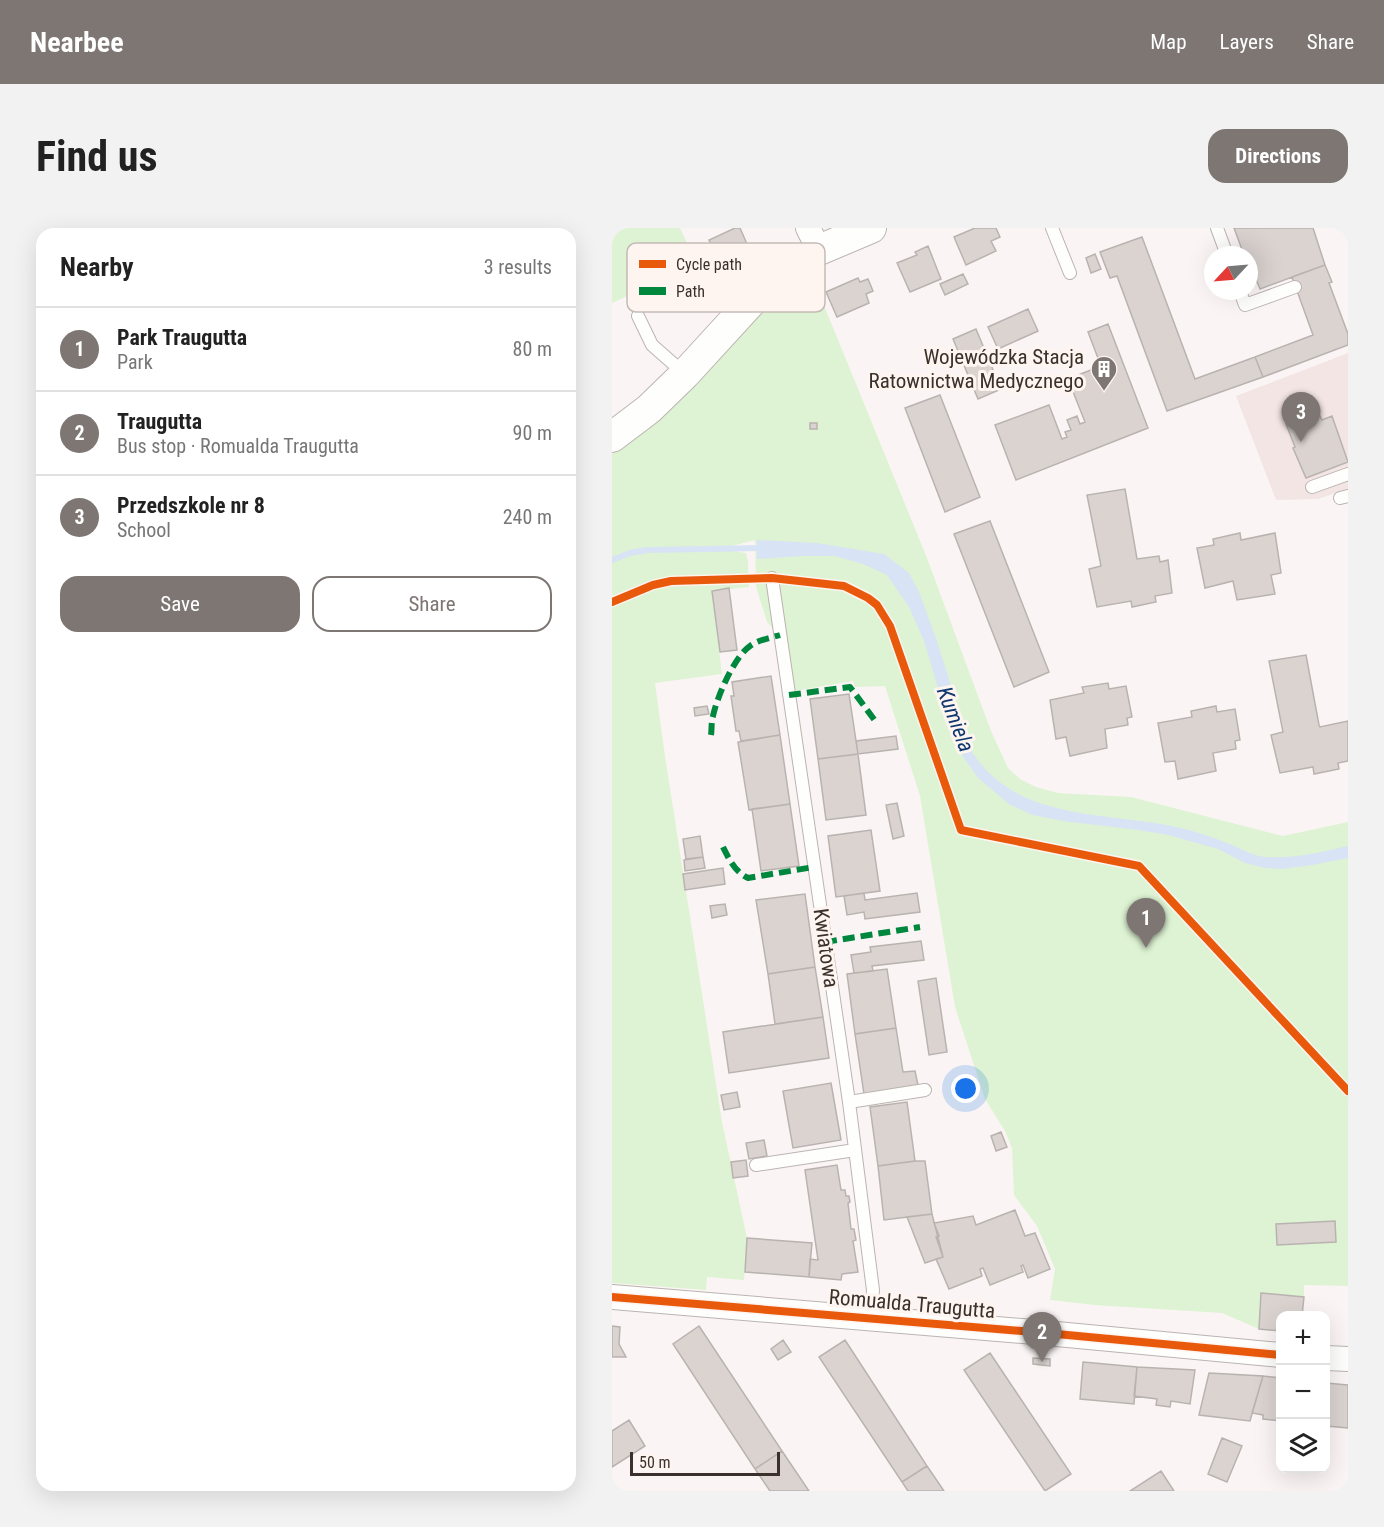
<!DOCTYPE html>
<meta charset="utf-8">
<style>
body{margin:0;font-family:"Roboto Condensed",sans-serif;background:#f2f2f2;color:#222}
.controls{position:absolute;right:18px;bottom:18px;display:grid;overflow:hidden;border-radius:12px;box-shadow:0 6px 24px #0002}
.controls button{width:54px;height:54px;display:grid;place-items:center;padding:0;border:0;border-bottom:2px solid #e0e0e0;background:#fff;color:#222;font:30px sans-serif}
.compass{position:absolute;left:592px;top:18px;width:54px;height:54px;border-radius:50%;background:#fff;box-shadow:0 6px 24px #0002;rotate:244deg}
.scale{position:absolute;left:18px;bottom:15px;width:150px;box-sizing:border-box;padding-left:6px;border:3px solid #3a312d;border-top:0;font-size:16px;line-height:21px;white-space:nowrap;color:#3a312d;-webkit-text-stroke:4px #fef4f0;paint-order:stroke}
.you{position:absolute;left:354px;top:861px;width:21px;height:21px;margin:-15px;border:4px solid #fff;border-radius:50%;background:#1a73e8;box-shadow:0 0 0 9px #1a73e833}
.badge{display:grid;place-items:center;width:39px;height:39px;border-radius:50%;background:#7d7673;color:#fff;font-size:20px;font-weight:700}
.pin{position:absolute;translate:-50% -50px;filter:drop-shadow(0 2px 3px #0008)}
.pin::after{content:'';position:absolute;top:32px;width:21px;height:18px;background:inherit;clip-path:polygon(0 0,100% 0,50% 100%)}
.list{margin:0;padding:0;list-style:none}
h2{display:flex;justify-content:space-between;align-items:center;height:78px;margin:0;padding:0 24px;font-size:26px}
h2 small{font-size:20px;font-weight:400;color:#767676}
.list li{display:grid;grid-template-columns:39px 1fr auto;gap:18px;align-items:center;box-sizing:border-box;height:84px;padding:0 24px;border-top:2px solid #e0e0e0}
.list b{display:block;font-size:22px;white-space:nowrap}
.list p{margin:0;font-size:20px;white-space:nowrap;color:#767676}
.list em{font-size:20px;font-style:normal;color:#767676}
.actions{display:flex;gap:12px;padding:18px 24px}
.actions a{flex:1;padding:14px 0;border:2px solid #7d7673;border-radius:18px;text-align:center;font-size:21px;color:#7d7673}
.actions .main{background:#7d7673;color:#fff}
.icon{flex:none;width:33px;height:33px;fill:none;stroke:currentColor;stroke-width:2;stroke-linecap:round;stroke-linejoin:round}
.map{position:relative;flex:none;width:736px;height:1263px;overflow:hidden;border-radius:18px}
header{display:flex;align-items:center;gap:36px;box-sizing:border-box;height:84px;padding:0 30px;background:#7d7673;color:#fff}
header strong{font-size:28px}
nav{display:flex;gap:33px;margin-inline-start:auto;font-size:21px}
.intro{display:flex;align-items:center;justify-content:space-between;box-sizing:border-box;height:144px;padding:0 36px}
h1{margin:0;font-size:42px}
.button{padding:15px 27px;border-radius:18px;background:#7d7673;color:#fff;font-size:21px;font-weight:700}
main{display:flex;gap:36px;padding:0 36px}
aside{flex:1;background:#fff;border-radius:18px;box-shadow:0 6px 24px #0002}
.map>svg:first-child{display:block}
.education{fill:#f3e5e3}
.green{fill:#def3d3}
.water{fill:#d8e3f5}
.lines{fill:none;stroke-linecap:round;stroke-linejoin:round}
.stream{stroke:#d8e3f5;stroke-width:6}
.building{fill:#dad3d0;stroke:#b9b3b0;stroke-width:1.5}
.service-casing{stroke:#bbb4b1;stroke-width:14}
.minor-casing{stroke:#bbb4b1;stroke-width:26}
.tertiary-casing{stroke:#bbb4b1;stroke-width:32}
.service{stroke:#fefefd;stroke-width:12}
.minor{stroke:#fefefd;stroke-width:24}
.tertiary{stroke:#fefefd;stroke-width:30}
.quiet{stroke:#00873e;stroke-width:6;stroke-dasharray:12 6;stroke-linecap:butt}
.cycleway-casing{stroke:#fef4f0;stroke-width:11}
.cycleway{stroke:#e8590c;stroke-width:8}
.labels{text-anchor:middle;stroke-width:6;stroke-linejoin:round;paint-order:stroke}
.poi-label{font-size:21px;fill:#3a312d;stroke:#fef4f0;text-anchor:end}
.street-label{font-size:21px;fill:#3a312d;stroke:#fef4f0}
.water-label{font-size:22px;font-style:italic;fill:#0f386f;stroke:#fef4f0}
.key{fill:#fef4f0;stroke:#c3bab6;stroke-width:1.5}
.key-label{font-size:16px;fill:#3a312d}
</style>
<header>
<strong>Nearbee</strong>
<nav><a>Map</a><a>Layers</a><a>Share</a></nav>
</header>
<div class="intro"><h1>Find us</h1><a class="button">Directions</a></div>
<main>
<aside>
<h2>Nearby<small>3 results</small></h2>
<ul class="list">
<li><span class="badge">1</span><div><b>Park Traugutta</b><p>Park</p></div><em>80 m</em></li>
<li><span class="badge">2</span><div><b>Traugutta</b><p>Bus stop · Romualda Traugutta</p></div><em>90 m</em></li>
<li><span class="badge">3</span><div><b>Przedszkole nr 8</b><p>School</p></div><em>240 m</em></li>
</ul>
<div class="actions"><a class="main">Save</a><a>Share</a></div>
</aside>
<div class="map">
<svg width="736" height="1263" viewBox="0 0 736 1263">
<rect width="100%" height="100%" fill="#faf5f4"/>
<path class="education" d="M736 125V261L706 271 664 272 624 168Z"/>
<path class="green" d="M0 0H68L85 36 0 75Z
M200 48 315 330 379 503 396 540 408 551 424 559 446 565 519 569 671 608 736 594V1058L692 1057V1069L650 1065 647 1101 610 1085 483 1077 438 1072 443 1041 425 998 402 967 400 920 393 903 373 871 343 779 308 568 273 458 243 459 241 453 176 464 168 407 155 394 144 359 143 312 108 321 134 325 136 334 137 359 100 363 110 446 43 455 53 528 110 894 135 1010 132 1052 95 1049 94 1062 0 1055V225L13 214 155 74Z"/>
<path class="water" d="M145 312 205 315 272 326 297 345 307 364 324 410 360 524C408 598 503 582 577 602 591 606 606 611 620 617 631 622 642 628 654 629 681 631 710 624 736 618V630L700 637 670 641 653 640 633 635 606 621 556 607 526 602 451 593 420 587 397 576 366 550 343 517 312 413 297 379 275 347 251 336 223 328H191L145 331Z"/>
<g class="lines">
<path class="stream" d="M0 332 18 325 35 322 154 320"/>
</g>
<path class="building" d="M123 0H128L135 16 106 29 97 12Z
M363 0H384L388 9 379 13 384 23 354 37 342 9Z
M622 0H701L713 37 648 61 637 34V27H632Z
M530 9 583 151 643 129 651 149 555 183 505 48 498 50 488 24Z
M316 18 329 51 298 64 285 35 305 27 303 24Z
M483 26 489 41 479 45 474 30Z
M713 37 720 54 717 55 736 106V117L651 149 643 129 701 107 680 49Z
M351 46 356 56 333 67 328 56Z
M246 50 248 54 256 51 261 63 254 66 257 75 225 89 214 64Z
M416 81 426 103 386 121 376 99Z
M496 96 536 200 404 252 383 197 437 177 450 211 455 209 453 204 459 202 455 192 465 188 468 196 473 194 456 151 489 138 476 104Z
M364 101 389 161 366 171 341 111Z
M328 167 368 269 333 284 293 180Z
M706 184 710 192 720 188 736 234 694 250 681 220 683 219 674 196Z
M198 195H205V201H198Z
M513 261 525 331 547 328 548 334 556 332 560 365 543 368 544 374 520 379 519 373 485 379 477 341 489 338 475 267Z
M378 293 437 444 402 459 342 306Z
M628 305 629 312 663 305 669 345 659 347 663 366 625 372 621 353 593 360 585 320 602 317 601 311Z
M117 360 125 422 108 424 100 363Z
M694 427 707 497 708 499 736 493V533L726 535 727 541 702 546 701 539 668 545 659 507 671 504 657 433Z
M159 448 168 507 129 513 127 503H124L119 468H122L120 454Z
M496 455 497 461 514 458 520 489 515 490 516 497 493 501 495 520 458 528 454 509 444 511 438 472 472 465 470 459Z
M237 466 246 526 206 531 198 471Z
M95 478 97 486 83 488 82 480Z
M604 478 605 484 623 481 628 512 623 513 624 521 601 525 604 543 566 551 563 533 553 534 546 495 580 489 579 483Z
M168 507 178 576 137 582 126 514Z
M284 508 286 521 246 526 244 513Z
M246 526 254 587 214 592 206 531Z
M285 575 292 608 281 611 274 577Z
M178 576 187 638 149 643 140 581Z
M259 602 268 663 224 669 216 608Z
M88 608 91 629 74 631 71 611Z
M91 629 93 640 73 643 72 632Z
M111 640 113 656 73 662 71 646Z
M252 665 253 672 305 665 308 684 253 691 252 684 235 687 232 668Z
M193 666 203 739 156 746 144 672Z
M113 676 115 687 100 690 98 678Z
M309 713 312 732 260 738 261 743 242 745 239 727 259 724 258 719Z
M203 739 211 789 163 796 156 746Z
M275 741 284 800 243 806 235 746Z
M324 750 335 824 317 827 306 753Z
M211 789 217 830 117 845 111 804Z
M284 800 291 844 303 843 306 857 252 866 243 806Z
M219 855 229 912 181 920 171 863Z
M125 864 128 879 112 882 109 867Z
M295 874 303 933 266 938 258 879Z
M389 904 395 919 384 923 379 908Z
M152 912 155 928 137 931 134 915Z
M134 932 136 948 121 950 119 934Z
M303 933H313L320 986 272 992 266 938Z
M225 937 229 962H233L234 968H237L238 974 236 975 239 1001H242L244 1012 241 1013 246 1044 230 1046 229 1052 197 1049 198 1031 206 1032 193 942Z
M403 982 413 1008 423 1005 438 1041 416 1050 411 1037 409 1038 411 1044 378 1057 371 1040 368 1041 370 1048 337 1061 324 1031 331 1029 324 1009 327 1008 322 995 361 988 364 997Z
M320 986 331 1029 313 1035 295 989Z
M723 993 724 1014 665 1017 664 996Z
M135 1010 200 1015 197 1049 133 1044Z
M649 1065 692 1069 690 1088H668V1103L647 1101Z
M0 1098 8 1099 7 1116 14 1129H0Z
M87 1098 170 1223 143 1241 61 1116Z
M171 1112 179 1124 166 1132 159 1121Z
M233 1112 315 1238 290 1254 207 1129Z
M378 1125 459 1246 433 1263 352 1142Z
M421 1130 438 1131V1138L421 1136Z
M471 1134 525 1139 522 1176 468 1171Z
M525 1139 583 1142 578 1176 559 1173 558 1179 544 1177 545 1171 522 1168Z
M597 1145 651 1148 638 1193 587 1187Z
M651 1148 668 1150V1193L651 1191V1187L640 1185Z
M714 1155 736 1157V1200L715 1198 716 1193H714Z
M17 1192 33 1218 0 1239V1203Z
M610 1210 630 1218 615 1254 596 1246Z
M170 1223 197 1263H158L143 1241Z
M315 1238 332 1263H296L290 1254Z
M549 1243 562 1263H518Z"/>
<g class="lines">
<g class="service-casing">
<path id="service" d="M440 0 458 45
M605 0 615 27
M628 63 633 77 683 59
M26 88 40 117 73 146
M700 259 736 246
M728 270 736 268
M160 350 237 874 261 1062 259 1090
M237 874 313 862
M144 937 243 922"/>
</g>
<g class="minor-casing">
<path id="minor" d="M196 0 207 22
M0 1069 434 1105 668 1127
M714 1130 736 1131"/>
</g>
<g class="tertiary-casing">
<path id="tertiary" d="M0 209 37 181 73 146 160 51 207 22 259 0"/>
</g>
<use href="#service" class="service"/>
<use href="#minor" class="minor"/>
<use href="#tertiary" class="tertiary"/>
<path class="quiet" d="M177 467 238 459 264 494
M99 507C100 501 99 494 101 488 105 469 122 429 138 418 146 412 158 410 168 407
M111 619C117 631 123 644 136 650L202 639
M213 714 308 699"/>
<g class="cycleway-casing">
<path id="cycleway" d="M0 374 41 357 59 353 160 350 232 358 256 370 265 377 278 398 349 602 527 638 736 863
M0 1069 434 1105 668 1127"/>
</g>
<use href="#cycleway" class="cycleway"/>
</g>
<defs>
<g id="building-pin" transform="scale(1.35)"><path d="M0 17L-7.5 6A9.5 9.5 0 1 1 7.5 6Z" fill="#7d7673" stroke="#fef4f0"/><path d="M-4-6H4V6H1V3H-1V6H-4ZM-2.5-4.3h1.7v1.8h-1.7ZM.8-4.3h1.7v1.8H.8ZM-2.5-1h1.7V.8h-1.7ZM.8-1h1.7V.8H.8Z" fill="#fff"/></g>
</defs>
<g fill-rule="evenodd">
<use href="#building-pin" x="492" y="141"/>
</g>
<g class="labels">
<g class="poi-label">
<text x="472" y="136">Wojewódzka Stacja<tspan x="472" dy="24">Ratownictwa Medycznego</tspan></text>
</g>
<g class="street-label">
<text transform="translate(214 720) rotate(82)" y="7">Kwiatowa</text>
<text transform="translate(300 1076) rotate(5)" y="7">Romualda Traugutta</text>
</g>
<g class="water-label">
<text transform="translate(344 491) rotate(69)" y="8">Kumiela</text>
</g>
</g>
<rect x="15" y="15" width="198" height="69" rx="9" class="key"/>
<rect x="27" y="32" width="27" height="8" fill="#e8590c"/>
<rect x="27" y="59" width="27" height="8" fill="#00873e"/>
<g class="key-label">
<text x="64" y="42">Cycle path</text>
<text x="64" y="69">Path</text>
</g>
</svg>
<div class="controls">
<button>+</button>
<button>−</button>
<button><svg class="icon" aria-label="layers" viewBox="0 0 24 24"><path d="M12 4l9 5-9 5-9-5zM3 14l9 5 9-5"/></svg></button>
</div>
<svg class="compass" viewBox="-18 -18 36 36"><path d="M0-13l5 13h-10z" fill="#e53935"/><path d="M0 13l5-13h-10z" fill="#767676"/></svg>
<div class="scale">50 m</div>
<div class="you"></div>
<div class="pin badge" style="left:534px;top:720px">1</div>
<div class="pin badge" style="left:430px;top:1134px">2</div>
<div class="pin badge" style="left:689px;top:214px">3</div>
</div>
</main>
